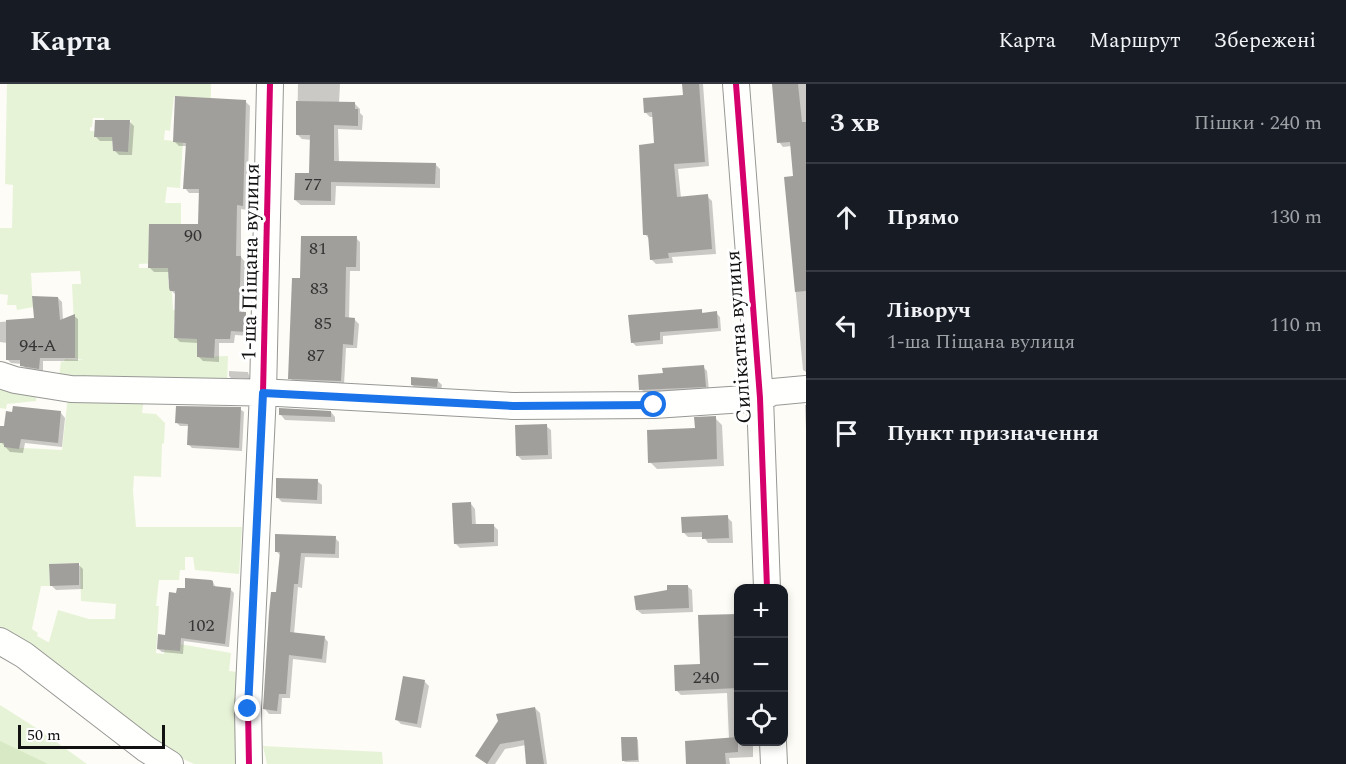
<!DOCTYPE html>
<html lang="uk">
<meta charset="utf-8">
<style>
body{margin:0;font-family:Spectral,serif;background:#20242c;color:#f1f3f6}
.controls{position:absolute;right:18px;bottom:18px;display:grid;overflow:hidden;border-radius:12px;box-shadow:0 3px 9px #0003}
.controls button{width:54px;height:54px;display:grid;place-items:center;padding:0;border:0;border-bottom:2px solid #363941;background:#171b24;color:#f1f3f6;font:30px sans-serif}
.scale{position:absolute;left:18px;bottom:15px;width:147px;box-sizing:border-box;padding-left:6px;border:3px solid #111;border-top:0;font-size:16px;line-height:21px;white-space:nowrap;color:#111;-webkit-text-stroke:4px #fff;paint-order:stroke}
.stop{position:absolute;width:18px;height:18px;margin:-14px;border:4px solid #1a73e8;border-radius:50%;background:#fff}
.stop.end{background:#1a73e8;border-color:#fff;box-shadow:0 2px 6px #0008}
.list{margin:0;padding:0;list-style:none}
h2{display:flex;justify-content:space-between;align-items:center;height:78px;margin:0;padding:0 24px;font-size:26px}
h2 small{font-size:20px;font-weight:400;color:#9ea1a6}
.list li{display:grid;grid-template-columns:39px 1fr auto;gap:18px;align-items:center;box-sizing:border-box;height:108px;padding:0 24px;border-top:2px solid #363941}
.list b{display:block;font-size:22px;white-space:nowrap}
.list p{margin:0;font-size:20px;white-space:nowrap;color:#9ea1a6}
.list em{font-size:20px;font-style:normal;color:#9ea1a6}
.icon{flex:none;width:33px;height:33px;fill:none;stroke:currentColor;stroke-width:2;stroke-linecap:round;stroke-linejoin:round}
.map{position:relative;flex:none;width:806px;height:680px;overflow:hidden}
header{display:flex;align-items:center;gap:36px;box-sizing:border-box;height:84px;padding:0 30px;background:#171b24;border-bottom:2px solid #363941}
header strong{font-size:28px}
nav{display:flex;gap:33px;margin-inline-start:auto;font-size:21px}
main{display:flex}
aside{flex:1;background:#171b24}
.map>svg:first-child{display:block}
.green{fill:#e7f3d7;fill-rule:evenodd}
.forest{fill:#d8eac5}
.shadow{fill:#0003}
.building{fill:#a19f9c}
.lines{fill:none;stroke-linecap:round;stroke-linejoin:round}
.minor-casing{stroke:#979795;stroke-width:28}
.minor{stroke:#fffffe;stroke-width:26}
.cycleway-casing{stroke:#fff;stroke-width:10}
.cycleway{stroke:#d6006c;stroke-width:6}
.route{stroke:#1a73e8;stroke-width:8}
.labels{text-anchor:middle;stroke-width:6;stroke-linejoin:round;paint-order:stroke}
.number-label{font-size:18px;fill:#353434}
.street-label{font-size:21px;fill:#111;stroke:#fff}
</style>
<header>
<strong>Карта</strong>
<nav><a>Карта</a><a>Маршрут</a><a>Збережені</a></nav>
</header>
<main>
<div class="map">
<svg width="806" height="680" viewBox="0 0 806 680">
<rect width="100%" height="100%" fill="#fdfcf7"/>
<path class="green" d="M7 0H211V14L174 13 170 47 165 46 164 56 183 58 180 104 167 103 165 119H181V140H149V162L159 179 139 180V184H173L168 196 169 204 172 207 173 226H186L174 236V254L197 255V273L228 272 227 300 59 293 61 277 64 278 65 275 83 276 75 274C75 249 73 225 72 200H81L80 187 31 189 33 223 17 226 16 221H7L8 211 0 210V144H12L13 101 5 100ZM93 34H104V43H120V36H131L128 67H113L112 53H95L94 47H90V43H92Z
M0 302 37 307 36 317 7 320 6 325 0 324Z
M68 312 144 315 142 329 156 330 165 339 164 359 162 360 161 393 134 392 133 407 136 443H242L239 490 195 486 193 473H185V486H180L179 496H159L156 522H159L156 569 164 570 165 561H171V566L179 567 180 560 231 569 229 587 238 588 241 669 235 680H194L162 665 0 548V359H4V363L62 366ZM80 479 81 517 116 520 115 535H89L58 526 49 558H48L37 552 38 549 32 545 41 502H50L49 480Z
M0 621 41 647 87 680H0Z
M263 662 382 668 383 680H267Z"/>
<path class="forest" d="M0 657 46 679 47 680H0Z"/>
<path class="shadow" d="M298 0H340L339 19 355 20 360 25V29L363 32 362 46 338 45 339 78 435 80 440 85V104L336 102 335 121H301L295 116 311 91 312 56 302 55 297 50Z
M683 0H703L709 82 678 85 681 114 707 112 712 117 716 170 672 173 673 179 656 180 651 175 650 156 645 150 656 61 654 33H650L645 28 684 12Z
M773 0H806V288L803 286 785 94 794 93 792 62 783 63 779 58Z
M245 17 250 22 247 126 241 125V173L245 178 244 229 250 234V252L235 251 234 259H219V278L203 277 198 272V259L180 258 175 253 177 212 171 206 170 188H154L150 184 199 142 200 109H189L185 104 187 62H179L174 57Z
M129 37 134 42 132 71H119L115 67 114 57H100L96 53Z
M356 154 360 158V187H350L349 235H354L359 240 357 264H346L344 301 294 298 290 294 302 196Z
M58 214 62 218 63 236 74 232 78 235V277H43V288L26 285 22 280 11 279 7 275V259L0 258V238L36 235Z
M701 227 704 230 716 229 720 233 721 247 663 252V260L636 262 632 258Z
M703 283 707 287 709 306 645 309 641 305 664 290Z
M229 287 248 288 250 295 231 294 229 292Z
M437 296 442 301 441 307 417 306 412 301Z
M805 321H806V345Z
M240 325 244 328 242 367 192 364 188 360 190 342H180L176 338Z
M331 328 335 333V338L285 336 281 331Z
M61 329 65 334 62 363 25 359 23 369 10 368 1 358Z
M715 334 722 341 724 382 657 385 650 378Z
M546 342 551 346 552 375 522 376 517 371Z
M317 397 322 401V420L282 418 277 413Z
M471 420 475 425 476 442 493 441 498 446V462L460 464 455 459Z
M727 433 732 438 733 459H708L704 453H688L683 448Z
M335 454 339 458V474L305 473 302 504 298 503 294 550 324 553 328 558 326 579 293 575 290 614H282L281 630H269L265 625 270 528 277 510 281 472 276 467Z
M78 480 83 485V505L56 506 51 501Z
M213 498 216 504 230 505 234 509 229 563 184 557 183 570 162 568 158 565 166 552 177 510Z
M687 502 692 506 693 528 642 530 637 526Z
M738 531V658H753V673L729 674 730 680H691L729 655 727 609 681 611 676 606 701 581 700 533Z
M424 597 429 602 421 644 401 640 396 635Z
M535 624 540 629 547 680H528L526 661 505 665 495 680H487L477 672Z
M636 654 638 656 639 678H625L623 676Z"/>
<path class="building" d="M682 0H699L705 78 674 80 677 113 708 110 712 165 668 169 669 174 650 176 648 151H643L639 61 654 59 652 28 644 29 643 14 683 11Z
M772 0H798L802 38H806V207L795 208 784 93 793 92 790 58 777 59Z
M175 12 246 16 243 122 237 121 236 172H241L239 228H246V248L231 247 230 255H215L214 274 197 273V255L174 254 175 207H170L169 204 168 184H148L149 140H198L199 105H183L186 59 173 58Z
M296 17 355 18V25H358V42L334 41V77L436 79 435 100 331 98V117L294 116 295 89H309L310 51H296Z
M95 36H130L128 68 113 67 112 53H94Z
M301 152H357L356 183H346L345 233 355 234 353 261 343 260 341 297 288 295 292 194H300Z
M32 212 58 213 60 236 75 230V274H40L39 285 20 282V276H6V236L34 234Z
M702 225V229L717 227 718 244 660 248V256L631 259 628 231Z
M704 281 706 303 639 306 638 291 663 289 662 284Z
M411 293 438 295 437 303 411 301Z
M13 322 61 327 58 359 21 355 19 365 4 363V359H0V342H4L6 327 12 328Z
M176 322 241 323 239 364 187 361 188 340 175 339Z
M279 324 331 327V333L279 331Z
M716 332 717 375 648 379 647 346 695 344 694 333Z
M547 340 548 371 516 372 515 341Z
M276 394 318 395 317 416 276 414Z
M471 418 472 440H494V458L454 460 452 419Z
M728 431 729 454 702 455V448L682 449 681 433Z
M275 450 336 452 335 470 301 469 298 500H294L290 548 325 552 322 575 289 571 286 610H279L277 627 263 625 269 528 271 508H276L280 468H275Z
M79 479V501L50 502 49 480Z
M185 494 211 496 213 497V502L231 504 225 560 181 554 180 567 157 565 158 550 165 551 169 508 176 509 177 504H185Z
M667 501H688L689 524 636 526 634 512 667 506Z
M738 530V604L675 607 674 581 700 580 698 531Z
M403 592 425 596 417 640 395 636Z
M535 623 544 680H526L524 656 500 660 487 680 475 672 498 637 496 630Z
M621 653H637L638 676 622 677Z
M738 653V668L725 669 726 680H686L685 657Z"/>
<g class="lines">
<g class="minor-casing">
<path id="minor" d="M736 0 760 314 767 504
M0 291 15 296 71 305 278 309 513 322 654 321 760 314 773 308 806 305
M0 557 24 571 146 665 170 680
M773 658 774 680
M249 680 248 625 263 309 270 0"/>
</g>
<use href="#minor" class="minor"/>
<g class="cycleway-casing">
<path id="cycleway" d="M736 0 760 314 767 504
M249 680 248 625 263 309 270 0"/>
</g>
<use href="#cycleway" class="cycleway"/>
</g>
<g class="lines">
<path class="route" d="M248 625 263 309 513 322 654 321"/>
</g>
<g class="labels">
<g class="number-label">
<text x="313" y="106">77</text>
<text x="193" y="157">90</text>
<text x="318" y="170">81</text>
<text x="319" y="210">83</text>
<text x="323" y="245">85</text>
<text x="38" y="267">94-А</text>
<text x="316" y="277">87</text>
<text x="201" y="547">102</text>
<text x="706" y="599">240</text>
</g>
<g class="street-label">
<text transform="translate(250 178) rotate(-89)" y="7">1-ша Піщана вулиця</text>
<text transform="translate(738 253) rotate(-94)" y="7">Силікатна вулиця</text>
</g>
</g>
</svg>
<div class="controls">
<button>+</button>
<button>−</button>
<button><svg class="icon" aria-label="locate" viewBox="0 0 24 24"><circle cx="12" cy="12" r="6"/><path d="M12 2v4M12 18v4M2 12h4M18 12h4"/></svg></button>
</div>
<div class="scale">50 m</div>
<div class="stop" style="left:654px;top:321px"></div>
<div class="stop end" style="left:248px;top:625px"></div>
</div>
<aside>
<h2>3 хв<small>Пішки · 240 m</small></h2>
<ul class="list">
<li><svg class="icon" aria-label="ahead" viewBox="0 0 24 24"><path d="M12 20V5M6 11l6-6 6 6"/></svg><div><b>Прямо</b></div><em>130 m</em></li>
<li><svg class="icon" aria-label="left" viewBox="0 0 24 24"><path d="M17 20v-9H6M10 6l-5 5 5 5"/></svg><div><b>Ліворуч</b><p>1-ша Піщана вулиця</p></div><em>110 m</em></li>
<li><svg class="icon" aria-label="arrive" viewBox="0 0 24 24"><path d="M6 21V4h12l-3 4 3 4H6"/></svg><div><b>Пункт призначення</b></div></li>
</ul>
</aside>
</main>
